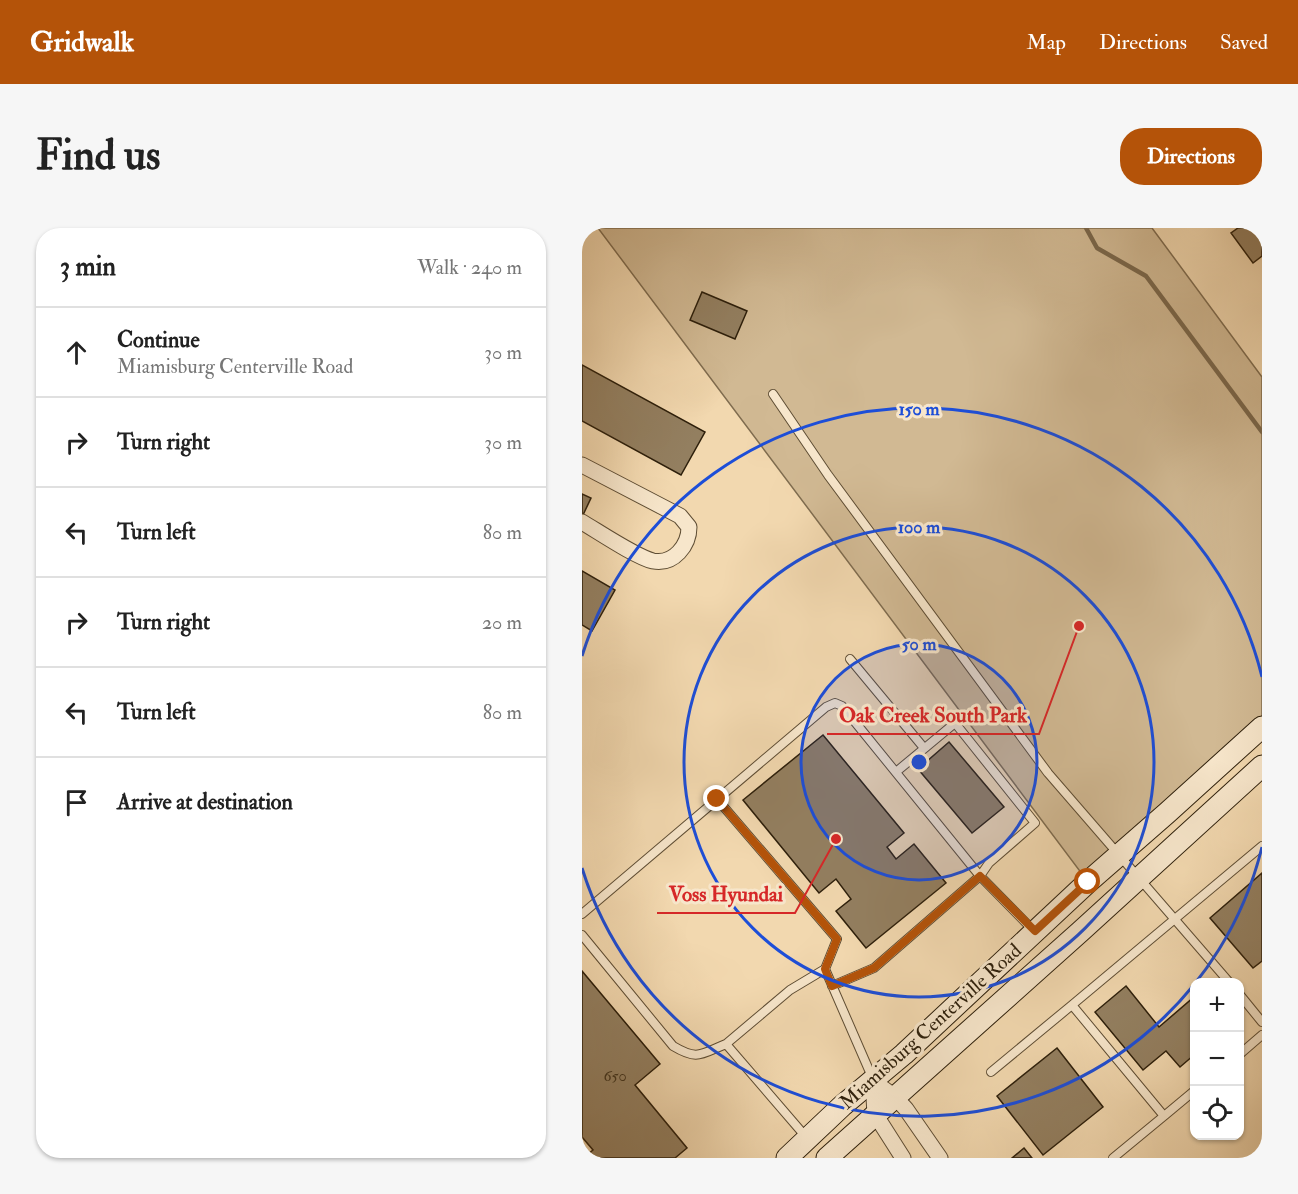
<!DOCTYPE html>
<meta charset="utf-8">
<style>
body{margin:0;font-family:"IM FELL Double Pica",serif;background:#f6f6f6;color:#222}
.controls{position:absolute;right:18px;bottom:18px;display:grid;overflow:hidden;border-radius:12px;box-shadow:0 2px 4px #0004}
.controls button{width:54px;height:54px;display:grid;place-items:center;padding:0;border:0;border-bottom:2px solid #e0e0e0;background:#fff;color:#222;font:30px sans-serif}
.stop{position:absolute;width:18px;height:18px;margin:-14px;border:4px solid #b45309;border-radius:50%;background:#fff}
.stop.end{background:#b45309;border-color:#fff;box-shadow:0 2px 6px #0008}
.list{margin:0;padding:0;list-style:none}
h2{display:flex;justify-content:space-between;align-items:center;height:78px;margin:0;padding:0 24px;font-size:26px}
h2 small{font-size:20px;font-weight:400;color:#767676}
.list li{display:grid;grid-template-columns:39px 1fr auto;gap:18px;align-items:center;box-sizing:border-box;height:90px;padding:0 24px;border-top:2px solid #e0e0e0}
.list b{display:block;font-size:22px;white-space:nowrap}
.list p{margin:0;font-size:20px;white-space:nowrap;color:#767676}
.list em{font-size:20px;font-style:normal;color:#767676}
.icon{flex:none;width:33px;height:33px;fill:none;stroke:currentColor;stroke-width:2;stroke-linecap:round;stroke-linejoin:round}
.map{position:relative;flex:none;width:680px;height:930px;overflow:hidden;border-radius:24px}
header{display:flex;align-items:center;gap:36px;box-sizing:border-box;height:84px;padding:0 30px;background:#b45309;color:#fff}
header strong{font-size:28px}
nav{display:flex;gap:33px;margin-inline-start:auto;font-size:21px}
.intro{display:flex;align-items:center;justify-content:space-between;box-sizing:border-box;height:144px;padding:0 36px}
h1{margin:0;font-size:42px}
.button{padding:15px 27px;border-radius:24px;background:#b45309;color:#fff;font-size:21px;font-weight:700}
main{display:flex;gap:36px;padding:0 36px}
aside{flex:1;background:#fff;border-radius:24px;box-shadow:0 2px 4px #0004}
.map>svg:first-child{display:block}
.green{fill:#d1b993;stroke:#7f6c4f;stroke-width:1.5}
.lines{fill:none;stroke-linecap:round;stroke-linejoin:round}
.stream{stroke:#7b684c;stroke-width:4.5}
.building{fill:#937f60;stroke:#2d1f0b;stroke-width:1.5}
.lane-casing{stroke:#5e4d34;stroke-width:10}
.street-casing{stroke:#5e4d34;stroke-width:17}
.secondary-casing{stroke:#2d1f0b;stroke-width:23}
.lane{stroke:#f7e6cb;stroke-width:8}
.street{stroke:#f7e6cb;stroke-width:15}
.secondary{stroke:#f7e6cb;stroke-width:21}
.route{stroke:#b45309;stroke-width:8}
.ring{fill:none;stroke:#1d4ed8;stroke-width:3}
.labels{text-anchor:middle;stroke-width:6;stroke-linejoin:round;paint-order:stroke}
.number-label{font-size:16px;fill:#463720}
.street-label{font-size:20px;fill:#2d1f0b;stroke:#f7e6cb}
.centre{fill:#1d4ed8;stroke:#f7e6cb;stroke-width:3}
.ring-label{font-size:18px;text-anchor:middle;font-weight:bold;fill:#1d4ed8;stroke:#f7e6cb;stroke-width:6;stroke-linejoin:round;paint-order:stroke}
.leader{fill:none;stroke:#d62828;stroke-width:2}
.callout-dot{fill:#d62828;stroke:#f7e6cb;stroke-width:2}
.callout-label{font-size:21px;text-anchor:middle;font-weight:bold;fill:#d62828;stroke:#f7e6cb;stroke-width:6;stroke-linejoin:round;paint-order:stroke}
</style>
<header>
<strong>Gridwalk</strong>
<nav><a>Map</a><a>Directions</a><a>Saved</a></nav>
</header>
<div class="intro"><h1>Find us</h1><a class="button">Directions</a></div>
<main>
<aside>
<h2>3 min<small>Walk · 240 m</small></h2>
<ul class="list">
<li><svg class="icon" aria-label="ahead" viewBox="0 0 24 24"><path d="M12 20V5M6 11l6-6 6 6"/></svg><div><b>Continue</b><p>Miamisburg Centerville Road</p></div><em>30 m</em></li>
<li><svg class="icon" aria-label="right" viewBox="0 0 24 24"><path d="M7 20v-9h11M14 6l5 5-5 5"/></svg><div><b>Turn right</b></div><em>30 m</em></li>
<li><svg class="icon" aria-label="left" viewBox="0 0 24 24"><path d="M17 20v-9H6M10 6l-5 5 5 5"/></svg><div><b>Turn left</b></div><em>80 m</em></li>
<li><svg class="icon" aria-label="right" viewBox="0 0 24 24"><path d="M7 20v-9h11M14 6l5 5-5 5"/></svg><div><b>Turn right</b></div><em>20 m</em></li>
<li><svg class="icon" aria-label="left" viewBox="0 0 24 24"><path d="M17 20v-9H6M10 6l-5 5 5 5"/></svg><div><b>Turn left</b></div><em>80 m</em></li>
<li><svg class="icon" aria-label="arrive" viewBox="0 0 24 24"><path d="M6 21V4h12l-3 4 3 4H6"/></svg><div><b>Arrive at destination</b></div></li>
</ul>
</aside>
<div class="map">
<svg width="680" height="930" viewBox="0 0 680 930">
<rect width="100%" height="100%" fill="#f2d8af"/>
<filter id="stains"><feTurbulence type="fractalNoise" baseFrequency=".00333" numOctaves="4"/><feColorMatrix values="0 0 0 0 .2 0 0 0 0 .09 0 0 0 0 .02 0 0 0 .5 -.17"/></filter>
<radialGradient id="worn" r=".72"><stop offset=".6" stop-color="#630" stop-opacity="0"/><stop offset="1" stop-color="#630" stop-opacity=".3"/></radialGradient>
<path class="green" d="M16 0H570L680 149V499L506 654Z"/>
<g class="lines">
<path class="stream" d="M504 0 515 20 564 48 680 204"/>
</g>
<path class="building" d="M656 0H670L680 13V28L671 35 649 5Z
M120 64 165 83 153 111 108 92Z
M0 137 123 204 99 247 0 193Z
M0 266 9 270 1 287 0 286Z
M0 343 33 362 10 403 0 397Z
M241 507 322 605 305 619 314 631 332 616 364 655 284 720 254 683 269 671 254 651 237 665 161 572Z
M367 514 422 579 390 605 336 541Z
M680 645V733L671 740 628 690Z
M0 743 78 836 53 857 105 920 93 930H1L11 922 0 909Z
M544 758 577 799 612 769V827L598 839 584 823 561 842 513 784Z
M475 820 521 879 461 927 415 868Z
M442 920 450 930H430Z"/>
<g class="lines">
<g class="lane-casing">
<path id="lane" d="M191 166 246 247 466 545 647 754
M268 431 342 520
M135 571 255 711 243 741 290 849
M0 686 244 479 253 475 260 478 398 648 451 702
M0 707 91 818C116 833 119 826 144 816L224 909
M250 758 292 740 398 648 407 635 453 595 373 495 314 544
M658 767 680 794
M144 816 208 762 243 741
M658 826 680 807
M409 844 490 777
M612 863 582 888 490 777 680 618
M531 930 582 888"/>
</g>
<g class="street-casing">
<path id="street" d="M0 237 98 288 107 299C107 317 92 337 71 333 54 329 17 304 0 294
M291 853 313 869 324 881 358 930
M291 853 293 886 321 930"/>
</g>
<g class="secondary-casing">
<path id="secondary" d="M205 930 260 878 322 826 506 654 585 585 680 499
M245 930 499 703 680 538"/>
</g>
<use href="#lane" class="lane"/>
<use href="#street" class="street"/>
<use href="#secondary" class="secondary"/>
</g>
<g class="lines">
<path class="route" d="M135 571 255 711 243 741 250 758 292 740 398 648 453 703 506 654"/>
</g>
<circle cx="337" cy="534" r="118" fill="#1d4ed8" fill-opacity=".12"/>
<g class="ring">
<circle cx="337" cy="534" r="118"/>
<circle cx="337" cy="534" r="235"/>
<path d="M680 619A353 353 0 0 1 0 640M0 428A353 353 0 0 1 680 449"/>
</g>
<g class="labels">
<g class="number-label">
<text x="33" y="853">650</text>
</g>
<g class="street-label">
<text transform="translate(348 798) rotate(-42)" y="7">Miamisburg Centerville Road</text>
</g>
</g>
<circle cx="337" cy="534" r="9" class="centre"/>
<g class="ring-label">
<text x="337" y="187">150 m</text>
<text x="337" y="305">100 m</text>
<text x="337" y="422">50 m</text>
</g>
<path class="leader" d="M497 398L457 506H245M254 611L213 685H75"/>
<g class="callout-dot">
<circle cx="497" cy="398" r="6"/>
<circle cx="254" cy="611" r="6"/>
</g>
<g class="callout-label">
<text x="351" y="494">Oak Creek South Park</text>
<text x="144" y="673">Voss Hyundai</text>
</g>
<rect width="100%" height="100%" filter="url(#stains)"/>
<rect width="100%" height="100%" fill="url(#worn)"/>
</svg>
<div class="controls">
<button>+</button>
<button>−</button>
<button><svg class="icon" aria-label="locate" viewBox="0 0 24 24"><circle cx="12" cy="12" r="6"/><path d="M12 2v4M12 18v4M2 12h4M18 12h4"/></svg></button>
</div>
<div class="stop" style="left:506px;top:654px"></div>
<div class="stop end" style="left:135px;top:571px"></div>
</div>
</main>
